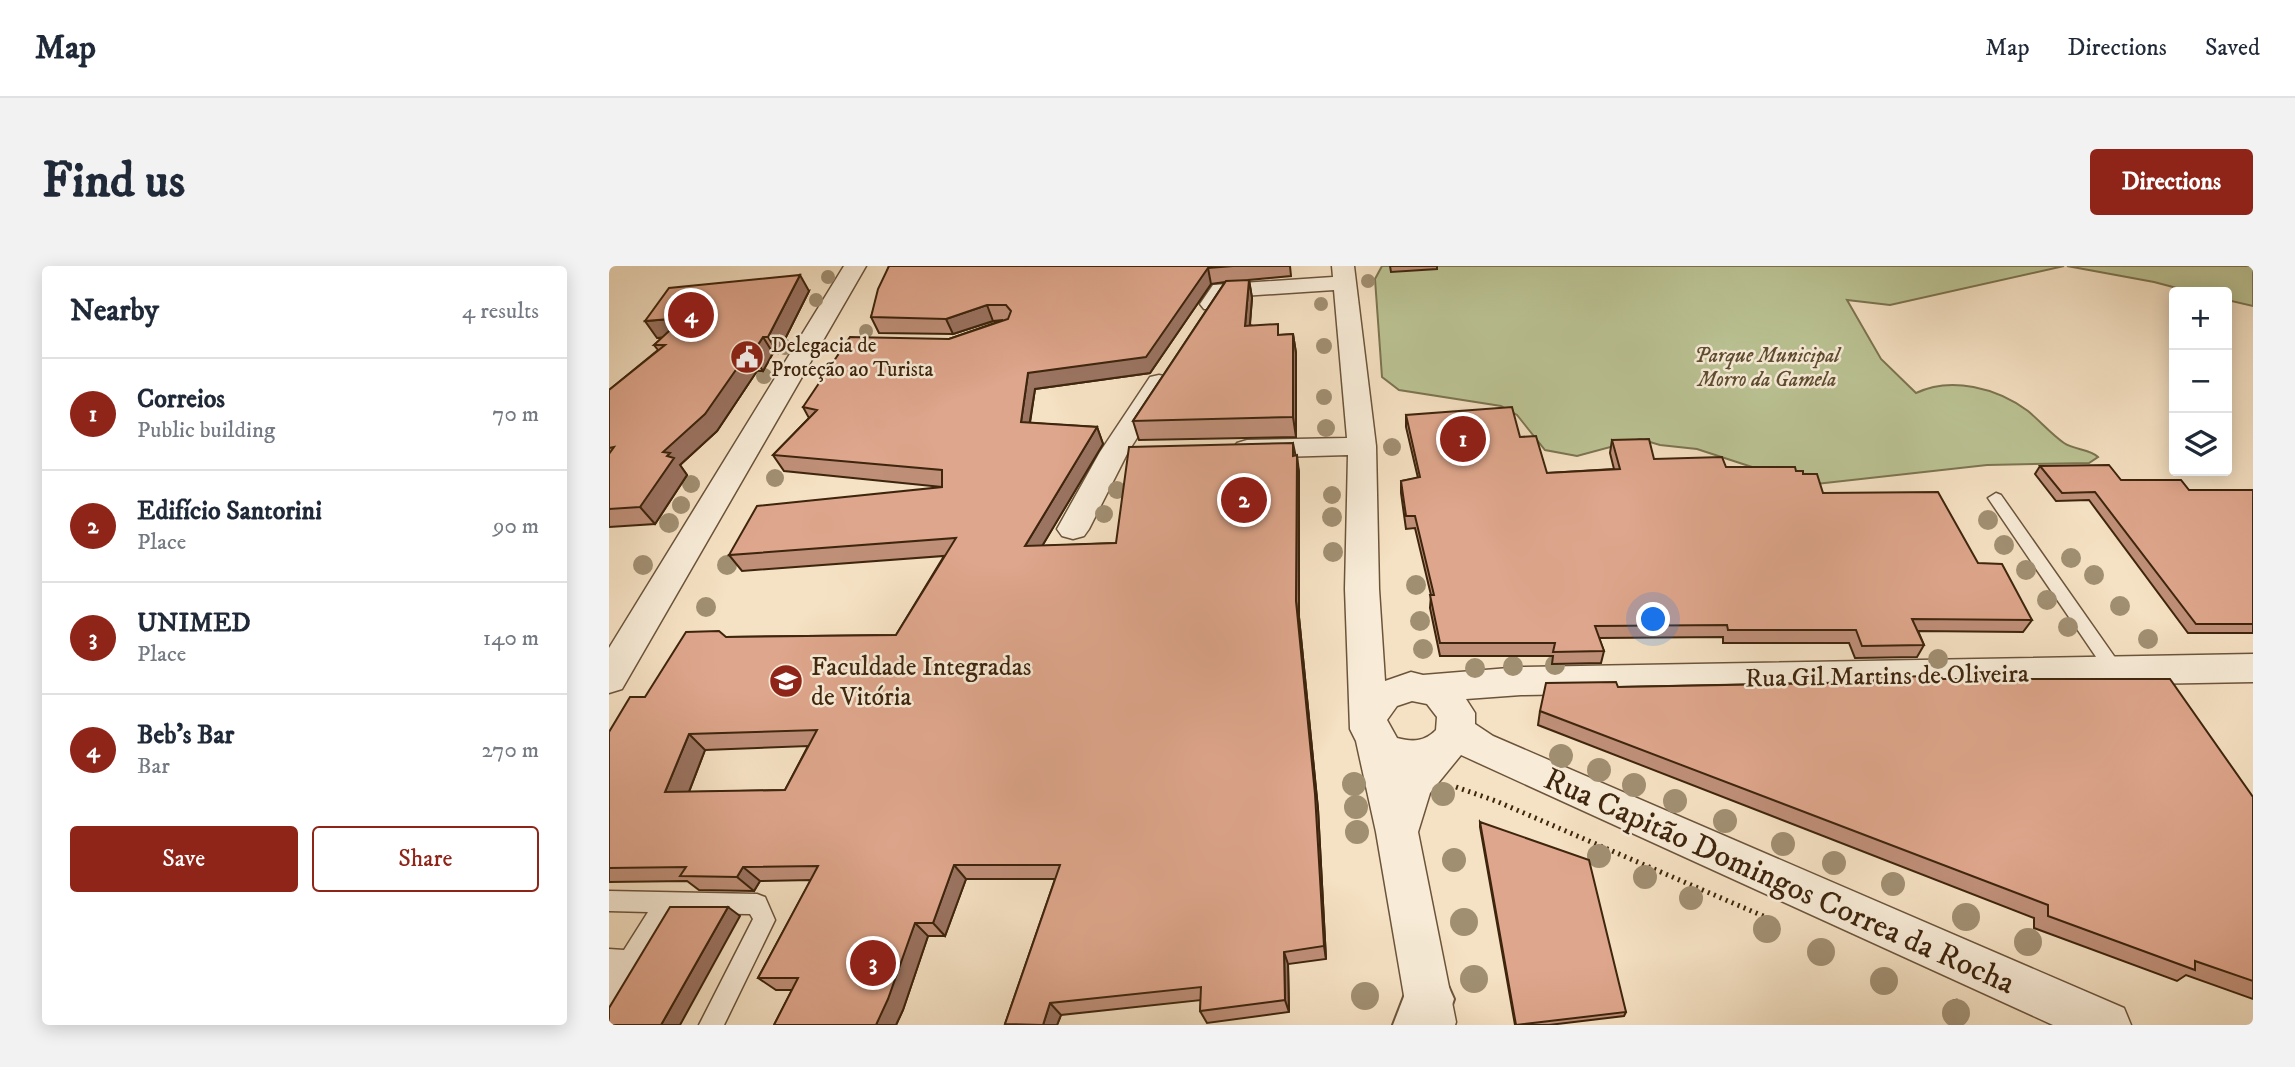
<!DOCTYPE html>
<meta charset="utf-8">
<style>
body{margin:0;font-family:"IM FELL DW Pica",serif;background:#f2f2f3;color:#1f2937}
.controls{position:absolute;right:21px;top:21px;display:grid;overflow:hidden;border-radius:7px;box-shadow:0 4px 18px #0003}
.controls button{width:63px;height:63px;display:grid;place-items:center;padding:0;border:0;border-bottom:2px solid #e0e1e3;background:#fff;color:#1f2937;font:35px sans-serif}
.you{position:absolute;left:1045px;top:354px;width:24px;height:24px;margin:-18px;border:5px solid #fff;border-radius:50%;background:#1a73e8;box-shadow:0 0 0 10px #1a73e833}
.badge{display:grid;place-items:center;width:46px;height:46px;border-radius:50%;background:#8f2418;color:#fff;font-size:23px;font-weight:700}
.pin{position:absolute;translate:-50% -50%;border:4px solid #fff;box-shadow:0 2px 7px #0006}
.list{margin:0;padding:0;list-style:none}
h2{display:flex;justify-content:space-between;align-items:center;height:91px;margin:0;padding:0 28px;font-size:30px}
h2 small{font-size:23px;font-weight:400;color:#747a83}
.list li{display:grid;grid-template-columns:46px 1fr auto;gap:21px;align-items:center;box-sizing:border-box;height:112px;padding:0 28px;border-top:2px solid #e0e1e3}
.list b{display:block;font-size:26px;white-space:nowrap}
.list p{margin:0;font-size:23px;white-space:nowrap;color:#747a83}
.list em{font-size:23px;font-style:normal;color:#747a83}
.actions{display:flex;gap:14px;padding:21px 28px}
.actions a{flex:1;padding:16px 0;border:2px solid #8f2418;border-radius:7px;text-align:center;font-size:24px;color:#8f2418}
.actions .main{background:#8f2418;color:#fff}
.icon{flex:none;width:38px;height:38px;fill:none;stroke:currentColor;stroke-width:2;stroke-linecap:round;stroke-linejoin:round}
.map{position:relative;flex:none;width:1644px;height:759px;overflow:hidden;border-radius:7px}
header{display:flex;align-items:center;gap:42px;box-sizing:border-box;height:98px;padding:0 35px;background:#fff;border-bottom:2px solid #e0e1e3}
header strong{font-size:33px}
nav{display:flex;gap:38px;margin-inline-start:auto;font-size:24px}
.intro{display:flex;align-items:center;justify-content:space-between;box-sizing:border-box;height:168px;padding:0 42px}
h1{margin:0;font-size:49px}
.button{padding:18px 32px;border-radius:7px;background:#8f2418;color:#fff;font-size:24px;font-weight:700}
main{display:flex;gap:42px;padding:0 42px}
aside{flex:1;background:#fff;border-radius:7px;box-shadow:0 4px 18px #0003}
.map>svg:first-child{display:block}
.green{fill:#bbc394;stroke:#7c7450;stroke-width:2}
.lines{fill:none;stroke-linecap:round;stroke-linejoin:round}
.service-casing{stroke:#6c543a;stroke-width:3}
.minor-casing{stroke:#6c543a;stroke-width:3}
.tertiary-casing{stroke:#6c543a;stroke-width:4}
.path{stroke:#3e250d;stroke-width:5;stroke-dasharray:2 4.5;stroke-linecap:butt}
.service{fill:#f8ecd8;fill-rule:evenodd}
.minor{fill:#f8ecd8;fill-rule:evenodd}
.tertiary{fill:#f8ecd8;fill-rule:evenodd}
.tree{fill:#a18f72}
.wall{fill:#bf8f78;stroke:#3e250d;stroke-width:2;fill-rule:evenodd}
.shaded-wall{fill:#9b7462;stroke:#3e250d;stroke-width:2}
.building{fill:#dea68c;stroke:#3e250d;stroke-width:2;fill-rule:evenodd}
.labels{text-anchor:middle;stroke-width:5;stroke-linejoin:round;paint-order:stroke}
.far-poi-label{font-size:21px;fill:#3e250d;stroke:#f8ecd8;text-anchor:start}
.far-park-label{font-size:21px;font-style:italic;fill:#5d4c2f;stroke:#f8ecd8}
.poi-label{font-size:26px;fill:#3e250d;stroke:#f8ecd8;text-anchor:start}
.street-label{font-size:26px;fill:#3e250d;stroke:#f8ecd8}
.near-street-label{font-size:32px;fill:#3e250d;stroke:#f8ecd8}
</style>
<header>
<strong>Map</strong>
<nav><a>Map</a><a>Directions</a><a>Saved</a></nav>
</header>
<div class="intro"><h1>Find us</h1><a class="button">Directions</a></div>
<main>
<aside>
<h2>Nearby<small>4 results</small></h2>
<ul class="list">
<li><span class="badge">1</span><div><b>Correios</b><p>Public building</p></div><em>70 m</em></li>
<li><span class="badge">2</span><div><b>Edifício Santorini</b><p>Place</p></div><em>90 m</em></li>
<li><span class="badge">3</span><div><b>UNIMED</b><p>Place</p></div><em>140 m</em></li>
<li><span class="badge">4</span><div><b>Beb's Bar</b><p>Bar</p></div><em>270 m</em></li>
</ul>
<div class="actions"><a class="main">Save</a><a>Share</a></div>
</aside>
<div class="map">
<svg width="1644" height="759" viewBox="0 0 1644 759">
<rect width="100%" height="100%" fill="#f5e1c3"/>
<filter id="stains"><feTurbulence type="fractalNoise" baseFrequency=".00286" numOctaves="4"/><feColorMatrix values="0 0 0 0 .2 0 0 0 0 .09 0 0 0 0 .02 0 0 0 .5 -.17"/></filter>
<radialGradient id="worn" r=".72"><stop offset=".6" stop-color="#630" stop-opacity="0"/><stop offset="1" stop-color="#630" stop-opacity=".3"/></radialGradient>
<path class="green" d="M773 0H1455L1281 39 1238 34 1272 93 1307 127C1342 110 1388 122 1419 145 1431 155 1442 168 1455 177 1465 184 1481 183 1489 191L1480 197 1378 199 1198 219 1088 183 1051 179 1031 173 968 190 936 184 908 149 892 140 790 124 773 111 766 13Z
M1458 0H1644V40L1618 34V26H1583L1545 16Z"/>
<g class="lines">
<g class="service-casing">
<path id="service" d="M1387 227 1392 229 1512 400 1515 405 1512 410H1500L1379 232Z
M0 625 148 628 156 631 166 654 115 759H90L144 653 141 648 64 647 8 737 0 741V683L15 684 39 646 0 645Z"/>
</g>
<g class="minor-casing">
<path id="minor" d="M235 0H257L13 423 0 427V382Z
M723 0H745L767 180 770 323 776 415 802 406 814 409 912 401 1644 388V416L912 429 857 433 866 447V458L884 470 1515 742 1522 759H1444L852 489 821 527 809 566 847 756 846 759H800L767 566 747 475 741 463 736 323 739 189 638 192 628 189 624 183 628 177 638 174 738 172 725 24 619 31 611 43H595L591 38 604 19 724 11ZM803 435 818 438 828 451 827 464C815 476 804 476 788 472L778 454 788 440Z
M550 109 559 111 563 117 519 186 480 263 475 270 464 273 453 270 448 263 491 186 541 111Z"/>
</g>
<g class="tertiary-casing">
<path id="tertiary" d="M819 707 837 715 845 733 836 759H784L801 715Z"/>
</g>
<path class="path" d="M847 521 887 535 1168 656
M1346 733 1351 759"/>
<use href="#service" class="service"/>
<use href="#minor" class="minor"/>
<use href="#tertiary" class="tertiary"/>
</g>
<g class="tree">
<circle cx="219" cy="11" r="7"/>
<circle cx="759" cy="15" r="7"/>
<circle cx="207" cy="34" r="7"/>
<circle cx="712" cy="38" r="7"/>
<circle cx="257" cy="65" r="7"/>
<circle cx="715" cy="80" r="8"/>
<circle cx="176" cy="81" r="8"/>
<circle cx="155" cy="110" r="8"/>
<circle cx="715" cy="131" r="8"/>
<circle cx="717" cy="162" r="9"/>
<circle cx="783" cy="181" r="9"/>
<circle cx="166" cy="212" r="9"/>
<circle cx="82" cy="218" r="9"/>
<circle cx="508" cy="224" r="9"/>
<circle cx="723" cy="229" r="9"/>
<circle cx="72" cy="239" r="9"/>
<circle cx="495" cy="248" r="9"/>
<circle cx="723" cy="251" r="10"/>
<circle cx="1379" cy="254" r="10"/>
<circle cx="60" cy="257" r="10"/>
<circle cx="1395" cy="279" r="10"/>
<circle cx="724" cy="286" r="10"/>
<circle cx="1462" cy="292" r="10"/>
<circle cx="34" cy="299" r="10"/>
<circle cx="118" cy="299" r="10"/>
<circle cx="1417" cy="304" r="10"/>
<circle cx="1485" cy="309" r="10"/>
<circle cx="807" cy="319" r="10"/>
<circle cx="1438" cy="334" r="10"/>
<circle cx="1511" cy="340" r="10"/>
<circle cx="97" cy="341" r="10"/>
<circle cx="811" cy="355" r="10"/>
<circle cx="1459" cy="361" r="10"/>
<circle cx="1539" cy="373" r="10"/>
<circle cx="814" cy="383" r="10"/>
<circle cx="1329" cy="393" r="10"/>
<circle cx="946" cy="399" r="10"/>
<circle cx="904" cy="400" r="10"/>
<circle cx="866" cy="402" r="10"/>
<circle cx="952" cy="490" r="12"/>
<circle cx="990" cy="504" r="12"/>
<circle cx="745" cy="518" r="12"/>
<circle cx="1025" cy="519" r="12"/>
<circle cx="834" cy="528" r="12"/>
<circle cx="1066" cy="535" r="12"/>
<circle cx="747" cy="541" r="12"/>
<circle cx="1116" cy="555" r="12"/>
<circle cx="748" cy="566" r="12"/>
<circle cx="1174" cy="578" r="12"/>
<circle cx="990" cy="590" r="12"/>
<circle cx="845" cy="594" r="12"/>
<circle cx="1225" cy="597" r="12"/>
<circle cx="1036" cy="611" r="12"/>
<circle cx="1284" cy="618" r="12"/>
<circle cx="1082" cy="632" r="12"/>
<circle cx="1357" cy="651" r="14"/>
<circle cx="855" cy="656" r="14"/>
<circle cx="1158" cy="663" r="14"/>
<circle cx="1419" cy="676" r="14"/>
<circle cx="1212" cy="686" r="14"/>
<circle cx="865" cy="713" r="14"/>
<circle cx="1275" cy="715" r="14"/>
<circle cx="756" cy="730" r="14"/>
<circle cx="1347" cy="747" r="14"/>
</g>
<path class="wall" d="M280 0H681L682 10 640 14 643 32 641 59 670 69 684 68 687 87V171L530 174 524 155 616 16 602 18 541 107 426 123 421 157 488 161 494 178 433 280 507 277 684 177 690 206V351L709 543 717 693 679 698 680 746 598 757 591 745 592 734 452 749 448 759H397L396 758 446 613H357L336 670H319L294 744 287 759H165L183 724H167L149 712 202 614 151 615 145 625 90 624 78 615 0 616V466L36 431 117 371 287 369 335 290 133 305 120 289 333 221 175 205 164 189 200 152 194 141 340 73 394 54 384 55 344 68 270 67 262 51ZM199 480 176 524 80 526 96 484Z
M781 0H828V3L782 6Z
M200 25 169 87H164L154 105H148L108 165 71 199 78 209 46 258 0 261V124L49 84 45 79 54 71 48 72Z
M797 149 911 171 938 207 1005 203 1001 187 1003 174 1045 193 1117 201 1187 205 1194 208 1214 227 1369 297 1423 354 1414 366 1309 365 1315 379 1308 391 1246 392 1240 377H1114V371L990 372 995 385 992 397 943 398 944 390H831L821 342 822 329 806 262 797 263 792 227V215L809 212 797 161Z
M1431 200 1512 214 1580 224H1644V367H1579L1480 234 1447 235 1426 208Z
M1267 411 1333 413 1644 531V733L1577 709 1568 715 1425 662V652L929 459 931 445 1009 421 1264 416Z
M871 556 1017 746 1015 750 940 759H906L871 561Z"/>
<path class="shaded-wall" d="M599 2 602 18 541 107 426 123 418 173 412 156 419 107Z
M191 9 200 25 169 87 159 71Z
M640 14 643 32 639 79 636 60Z
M378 39 384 55 344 68 337 53Z
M74 52 85 68 48 72 36 55Z
M684 68 687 87V171L684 151Z
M154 71 164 87 154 105 143 88Z
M138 88 148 105 108 165 71 199 78 209 46 258 31 241 54 186Z
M488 161 494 178 423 297 416 280Z
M688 189 690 206V351L709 543 717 693 715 680 687 335Z
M80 468 96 484 74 541 56 526Z
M345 599 357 613 336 670 324 657Z
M134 601 151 615 145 625 128 611Z
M119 641 131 650 71 759H52Z
M306 657 319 670 294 744 287 759H267Z
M675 686 679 698 680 746 676 734Z
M441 737 452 749 448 759H434Z"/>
<path class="building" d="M280 0H624L599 2 537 91 419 107 412 156 488 161 416 280 507 277 520 181 684 177V190L688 189 687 335 706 528 715 680 675 686 676 734 591 745 592 721 441 737 434 759 396 758 451 599H345L324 657H306L279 733 267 759H165L189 712H149L209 600 134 601 128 611 71 610 77 601 0 602V466L21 431H36L77 366 110 365 117 371 287 369 347 272 120 289 148 240 333 221V204L164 189 208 144 194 141 241 71 340 73 399 53 402 45 397 39H378L337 53 262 51 269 23ZM208 464 176 524 56 526 80 468Z
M191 9 159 71H154L143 88H138L96 148 54 186 61 187 58 190 65 192 31 241 0 243V188L5 181 0 182V124L56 79H45L74 52 36 55 60 22Z
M640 14 636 60 669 58V69L684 68V151L524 155 617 15Z
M903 141 911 171 927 170 938 207 1011 203 1003 174 1040 173 1045 193 1113 191 1117 201H1186L1187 205H1194V208H1208L1214 227 1329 226 1369 297 1393 298 1423 354 1303 353 1315 379 1253 380 1247 364H1119L1118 359 986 360 995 385 944 386 946 377H831L821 329H825L806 250H797L792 215 811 211 797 149Z
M1500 199 1512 214H1572L1580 224H1644V358H1587L1486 226 1453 227 1431 200Z
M1332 410 1333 413H1561L1644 531V715L1586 695V704L1439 650V639L931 445 937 417 1007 416 1009 421 1269 416 1267 411Z
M871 556 980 594 1017 746 907 759Z
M61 641H119L52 759H0V742Z"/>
<defs>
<g id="civic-disc" transform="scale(1.75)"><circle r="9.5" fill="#8f2418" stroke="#f8ecd8"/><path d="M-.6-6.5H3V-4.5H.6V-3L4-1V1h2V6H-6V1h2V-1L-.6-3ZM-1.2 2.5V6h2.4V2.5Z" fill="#fff"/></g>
<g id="university-disc" transform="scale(1.75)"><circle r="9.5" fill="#8f2418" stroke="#f8ecd8"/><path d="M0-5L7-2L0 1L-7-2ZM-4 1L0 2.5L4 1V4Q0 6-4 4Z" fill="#fff"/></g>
</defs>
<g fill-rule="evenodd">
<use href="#civic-disc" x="138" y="91"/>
<use href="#university-disc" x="177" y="415"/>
</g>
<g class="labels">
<g class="far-poi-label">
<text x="162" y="86">Delegacia de<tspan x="162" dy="24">Proteção ao Turista</tspan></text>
</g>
<g class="far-park-label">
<text x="1158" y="96">Parque Municipal<tspan x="1158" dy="24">Morro da Gamela</tspan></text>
</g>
<g class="poi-label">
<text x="202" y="409">Faculdade Integradas<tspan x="202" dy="30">de Vitória</tspan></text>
</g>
<g class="street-label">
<text transform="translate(1278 409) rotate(-1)" y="9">Rua Gil Martins de Oliveira</text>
</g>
<g class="near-street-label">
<text transform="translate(1171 614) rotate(24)" y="11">Rua Capitão Domingos Correa da Rocha</text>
</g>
</g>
<rect width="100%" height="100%" filter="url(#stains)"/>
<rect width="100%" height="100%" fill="url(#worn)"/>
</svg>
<div class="controls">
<button>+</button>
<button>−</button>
<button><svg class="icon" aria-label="layers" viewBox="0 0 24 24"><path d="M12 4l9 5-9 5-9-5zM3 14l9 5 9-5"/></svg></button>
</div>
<div class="you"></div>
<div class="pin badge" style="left:854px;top:173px">1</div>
<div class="pin badge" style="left:635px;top:234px">2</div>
<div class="pin badge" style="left:264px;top:697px">3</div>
<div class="pin badge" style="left:82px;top:49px">4</div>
</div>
</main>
